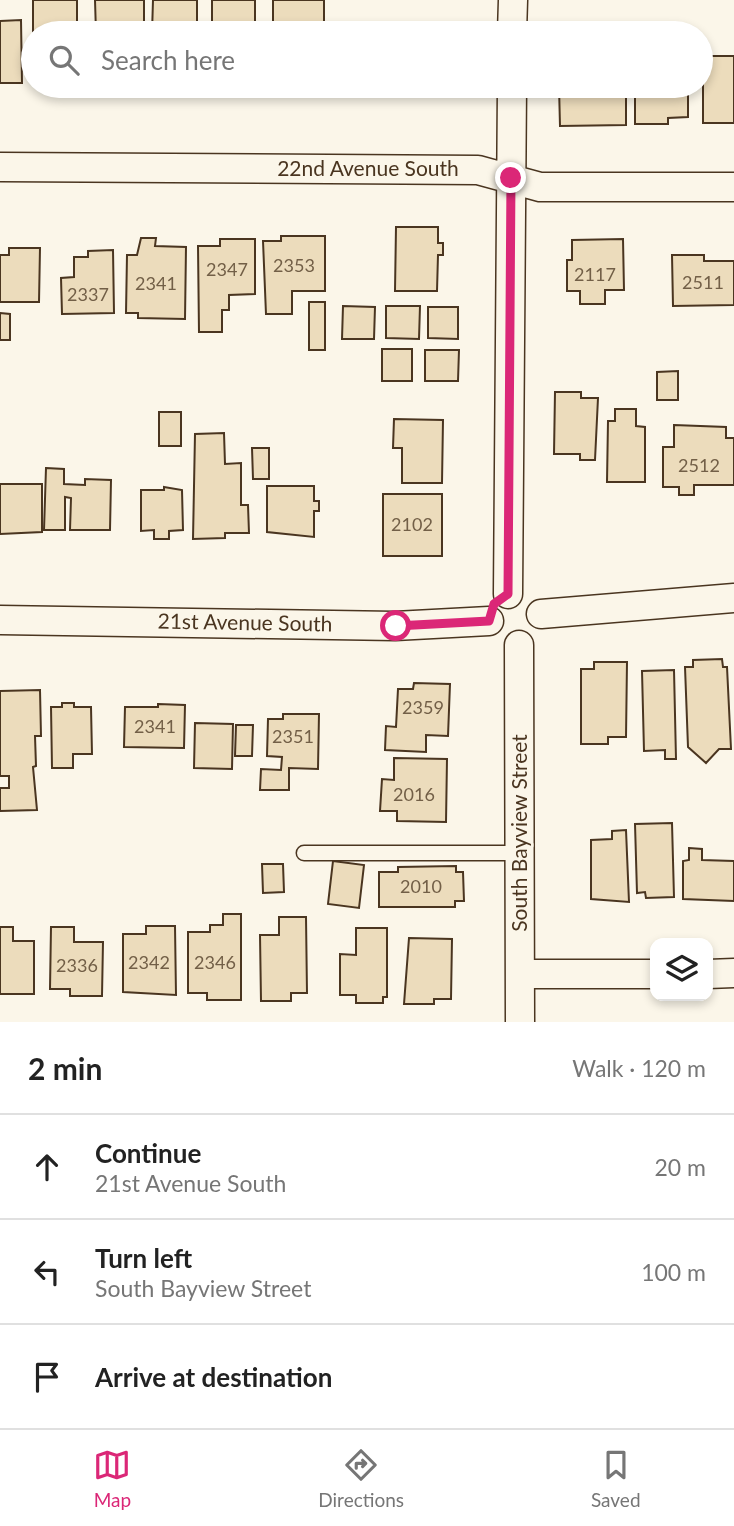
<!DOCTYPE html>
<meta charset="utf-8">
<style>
body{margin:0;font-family:Lato,sans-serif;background:#f6f6f6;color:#222}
.controls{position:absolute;right:21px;bottom:21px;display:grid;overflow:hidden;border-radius:14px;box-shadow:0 4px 10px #0003}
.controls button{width:63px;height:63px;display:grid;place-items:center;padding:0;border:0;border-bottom:2px solid #e0e0e0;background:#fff;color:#222;font:35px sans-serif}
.stop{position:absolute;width:21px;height:21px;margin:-16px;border:5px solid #db2777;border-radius:50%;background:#fff}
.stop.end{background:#db2777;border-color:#fff;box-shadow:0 2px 7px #0008}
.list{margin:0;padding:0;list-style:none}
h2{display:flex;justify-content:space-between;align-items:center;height:91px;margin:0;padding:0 28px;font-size:30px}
h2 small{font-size:23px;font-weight:400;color:#767676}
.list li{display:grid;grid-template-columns:46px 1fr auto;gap:21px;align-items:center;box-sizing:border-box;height:105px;padding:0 28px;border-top:2px solid #e0e0e0}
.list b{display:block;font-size:26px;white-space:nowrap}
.list p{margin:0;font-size:23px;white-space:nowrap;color:#767676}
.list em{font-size:23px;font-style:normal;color:#767676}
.icon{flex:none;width:38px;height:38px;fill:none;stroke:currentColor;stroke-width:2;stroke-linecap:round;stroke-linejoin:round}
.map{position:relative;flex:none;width:734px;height:1022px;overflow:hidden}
.search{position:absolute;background:#fff;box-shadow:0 4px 10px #0003;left:21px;right:21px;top:21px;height:77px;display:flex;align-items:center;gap:18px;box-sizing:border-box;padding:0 24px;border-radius:38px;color:#767676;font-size:26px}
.sheet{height:406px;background:#fff}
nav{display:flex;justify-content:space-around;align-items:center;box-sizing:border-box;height:98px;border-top:2px solid #e0e0e0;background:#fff;font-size:19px;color:#767676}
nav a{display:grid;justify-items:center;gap:4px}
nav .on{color:#db2777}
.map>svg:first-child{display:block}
.building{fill:#ecdcbc;stroke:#4a3520;stroke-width:2}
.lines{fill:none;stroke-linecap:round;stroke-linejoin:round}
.service-casing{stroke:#4a3520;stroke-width:17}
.minor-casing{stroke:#4a3520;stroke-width:31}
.service{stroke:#fbf6e9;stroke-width:14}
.minor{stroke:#fbf6e9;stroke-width:28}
.route{stroke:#db2777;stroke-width:9}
.labels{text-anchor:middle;stroke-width:5;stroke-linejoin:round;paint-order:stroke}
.number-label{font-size:18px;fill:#725f47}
.street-label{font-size:21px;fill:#4a3520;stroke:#fbf6e9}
</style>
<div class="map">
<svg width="734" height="1022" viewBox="0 0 734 1022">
<rect width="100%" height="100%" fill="#fbf6e9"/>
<path class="building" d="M33 0H77V33H33V61Z
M95 0H144V33H96Z
M153 0H197V33H152Z
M212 0H255V31L212 33Z
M273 0H324V33H273Z
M21 20 22 83H0V21Z
M440 22 441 33H410V23Z
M342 23H373V33H342Z
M703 56H734V123H703Z
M342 86H396V92H342Z
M410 86H464V93H410Z
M559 86H626V125L560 126Z
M635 86H688V117L668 118V124H635Z
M396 227H438V243H443V255H438L437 291H395Z
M281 236H325V291H292V314H266L263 241H281Z
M141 238H156L155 246 186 247 185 319 138 318V313H126L127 255H137Z
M220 239H255V294L229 295V310H222V332H199L198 246H220Z
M623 239 624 290H605V304H580V291H567V260H572V240Z
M9 248H40L39 302H0V255H9Z
M113 250 114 313 62 314 61 278 74 277V257H88V251Z
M672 255H704V261H734V305L673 306Z
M309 302H325V350H309Z
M343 306 375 307 374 339H342Z
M386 306H420L419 339 386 338Z
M428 307H458V339L428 338Z
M0 313 10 314V340H0Z
M382 349H412V381H382Z
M425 350H459L458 381H425Z
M678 371V400H657V372Z
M555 392H581V398H598L595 460H580V454H554Z
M615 409H636V426L645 427V482H607L608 421H615Z
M159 412H181V446H159Z
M394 419 443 420 442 483H402V448H393Z
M674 425 726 427V438H734V485H694V495H679V487H663V447H674Z
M224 433 225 464 241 463V505H248L249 533H225V538L193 539 195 434Z
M252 448H269V479H253Z
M46 468 64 469V484L85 485V479L111 480 110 530H70L71 498 65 497V530H44Z
M0 484H42V532L0 534Z
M267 486H314V501H319V511H314V537L267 532Z
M164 487 182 490 183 530 169 531V539H154V530L141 531V490H164Z
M383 494H442V556H383Z
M722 659 723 667H727L731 749H719L706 763 688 747 685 667H693V660Z
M594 662H627L626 737H608V744H581V669H594Z
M674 670 676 759H665V750L644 751 642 671Z
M414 683 450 684 448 736 426 735V752L385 750 386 726 396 727 398 689H413Z
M40 690 41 736H35L36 766 33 767 37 810 0 811V788H9V776H0V691Z
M62 703H74V707H91L92 754H73V768H52L51 707H62Z
M158 704 185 705 184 748 124 747 125 707H158Z
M283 714H319L318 769 289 768V790H260L261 769 281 770 282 757 267 756 268 719H283Z
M195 723 233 724 232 769 194 768Z
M236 725H253L252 756H235Z
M394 758 447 759 446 822 397 821V811H380L382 779 394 780Z
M672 823 674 897 646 898 645 892 637 893 635 824Z
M626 830 629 902 591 899V840L612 839V831Z
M689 848 702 849V860L734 861V901L683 899V861L689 860Z
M333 861 364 865 359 908 328 904Z
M262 864H283L284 892 263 893Z
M456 866V872H463L464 901H455V907H379V872H398V867Z
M223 914H241V1000H207V993H188V932H210V925H223Z
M279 917H306L307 993H291V1001H261L260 935H279Z
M146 926H175L176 995 123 992V934H146Z
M0 927H13V941H34V994H0Z
M51 927H74V942H103L102 996H70V989H50Z
M356 928H387V997H383V1003H356V995H340V954L356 955Z
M409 938 452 939 451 999H434V1004H404Z"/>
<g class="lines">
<g class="service-casing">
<path id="service" d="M304 853H520"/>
</g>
<g class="minor-casing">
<path id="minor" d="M512 33 513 0
M0 167 478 170 540 187H734
M508 594 512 86
M541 614 734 598
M0 620 395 626 489 621
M519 645 520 1022
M520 974H655
M708 974 734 973"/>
</g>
<use href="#service" class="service"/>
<use href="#minor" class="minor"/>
</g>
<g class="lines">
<path class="route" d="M396 626 489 621 494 604 508 594 511 178"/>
</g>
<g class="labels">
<g class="number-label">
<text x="294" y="272">2353</text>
<text x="227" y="276">2347</text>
<text x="595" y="281">2117</text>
<text x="703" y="289">2511</text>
<text x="156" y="290">2341</text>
<text x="88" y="301">2337</text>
<text x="699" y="472">2512</text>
<text x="412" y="531">2102</text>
<text x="423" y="714">2359</text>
<text x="155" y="733">2341</text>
<text x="293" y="743">2351</text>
<text x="414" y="801">2016</text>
<text x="421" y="893">2010</text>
<text x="149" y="969">2342</text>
<text x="215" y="969">2346</text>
<text x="77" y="972">2336</text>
</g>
<g class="street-label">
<text x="368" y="176">22nd Avenue South</text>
<text transform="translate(245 623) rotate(1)" y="7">21st Avenue South</text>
<text transform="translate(520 833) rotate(-90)" y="7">South Bayview Street</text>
</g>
</g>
</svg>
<div class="controls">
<button><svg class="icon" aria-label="layers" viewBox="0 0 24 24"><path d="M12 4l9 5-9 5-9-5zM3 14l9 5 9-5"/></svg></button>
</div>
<div class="stop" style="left:396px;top:626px"></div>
<div class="stop end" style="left:511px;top:178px"></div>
<div class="search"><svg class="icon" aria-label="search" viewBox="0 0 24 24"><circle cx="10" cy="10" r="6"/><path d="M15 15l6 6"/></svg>Search here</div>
</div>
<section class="sheet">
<h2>2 min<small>Walk · 120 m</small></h2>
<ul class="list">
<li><svg class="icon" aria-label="ahead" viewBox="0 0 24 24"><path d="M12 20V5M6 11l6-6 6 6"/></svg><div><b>Continue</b><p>21st Avenue South</p></div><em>20 m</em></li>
<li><svg class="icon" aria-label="left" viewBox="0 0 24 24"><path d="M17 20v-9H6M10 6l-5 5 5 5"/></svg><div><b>Turn left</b><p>South Bayview Street</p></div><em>100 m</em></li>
<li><svg class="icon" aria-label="arrive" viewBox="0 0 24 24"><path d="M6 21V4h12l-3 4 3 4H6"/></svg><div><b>Arrive at destination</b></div></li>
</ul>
</section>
<nav>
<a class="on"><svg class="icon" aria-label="map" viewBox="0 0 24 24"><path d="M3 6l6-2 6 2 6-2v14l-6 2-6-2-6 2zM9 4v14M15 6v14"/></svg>Map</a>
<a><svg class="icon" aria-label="directions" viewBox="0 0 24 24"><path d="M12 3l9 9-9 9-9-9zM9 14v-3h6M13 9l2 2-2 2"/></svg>Directions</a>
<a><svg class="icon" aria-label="saved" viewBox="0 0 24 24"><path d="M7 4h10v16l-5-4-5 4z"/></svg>Saved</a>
</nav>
